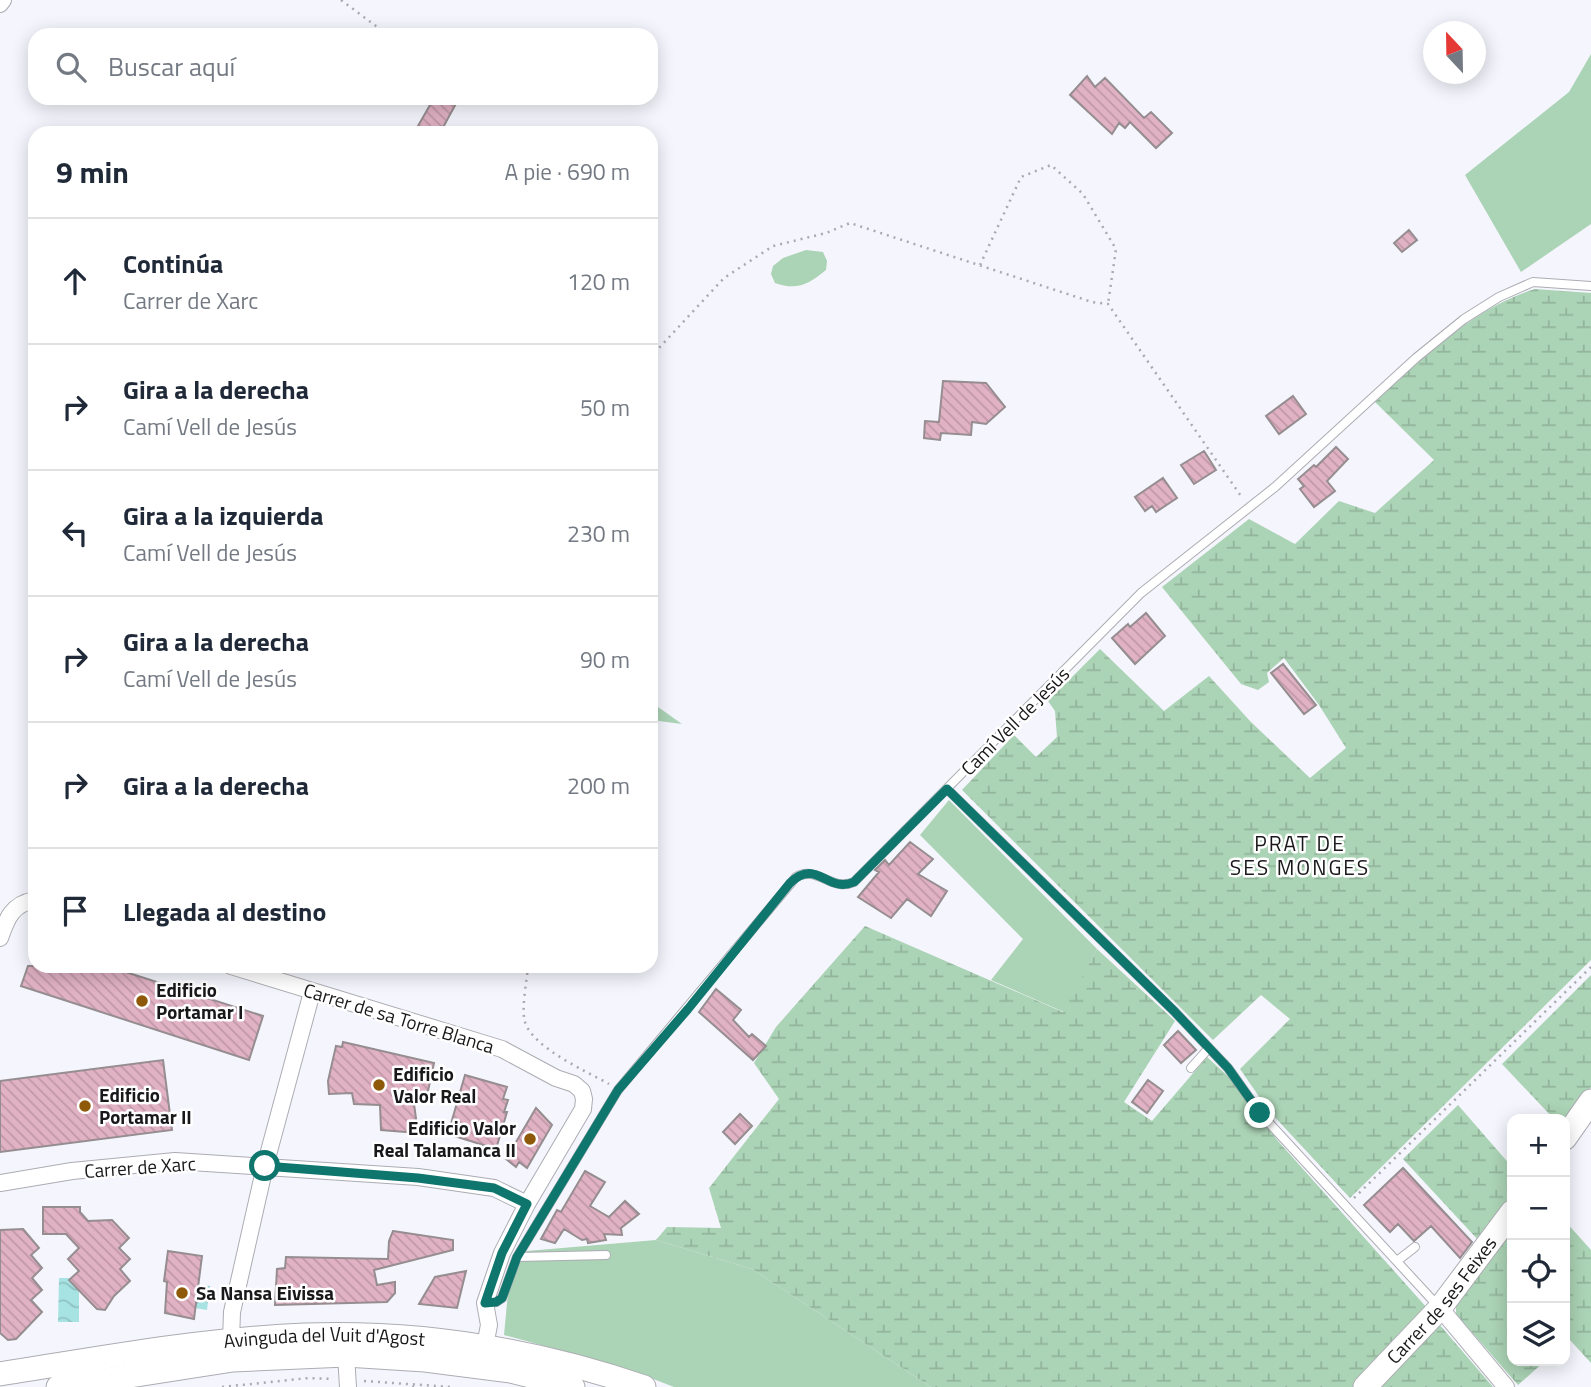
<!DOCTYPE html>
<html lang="es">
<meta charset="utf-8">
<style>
body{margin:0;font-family:"Titillium Web",sans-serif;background:#f2f2f3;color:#1f2937}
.controls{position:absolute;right:21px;bottom:21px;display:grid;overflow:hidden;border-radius:14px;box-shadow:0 4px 18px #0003}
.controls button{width:63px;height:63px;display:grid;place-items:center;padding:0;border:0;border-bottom:2px solid #e0e1e3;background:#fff;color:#1f2937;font:35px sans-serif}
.compass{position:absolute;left:1423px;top:21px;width:63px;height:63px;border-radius:50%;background:#fff;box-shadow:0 4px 18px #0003;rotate:338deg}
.stop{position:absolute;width:21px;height:21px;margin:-16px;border:5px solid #0f766e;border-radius:50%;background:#fff}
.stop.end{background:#0f766e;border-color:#fff;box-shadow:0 2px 7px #0008}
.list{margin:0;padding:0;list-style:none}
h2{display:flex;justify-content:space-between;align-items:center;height:91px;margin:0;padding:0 28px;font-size:30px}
h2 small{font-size:23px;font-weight:400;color:#747a83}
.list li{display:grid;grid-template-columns:46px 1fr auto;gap:21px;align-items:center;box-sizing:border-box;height:126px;padding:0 28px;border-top:2px solid #e0e1e3}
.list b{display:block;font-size:26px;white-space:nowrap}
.list p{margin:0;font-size:23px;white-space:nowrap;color:#747a83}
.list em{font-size:23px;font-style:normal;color:#747a83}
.icon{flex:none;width:38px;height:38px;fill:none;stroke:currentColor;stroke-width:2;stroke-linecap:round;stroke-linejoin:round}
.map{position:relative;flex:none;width:1591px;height:1387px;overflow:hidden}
.search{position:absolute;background:#fff;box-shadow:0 4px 18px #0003;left:28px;top:28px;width:630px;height:77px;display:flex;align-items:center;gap:18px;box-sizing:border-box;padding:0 24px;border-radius:21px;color:#747a83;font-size:26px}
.panel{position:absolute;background:#fff;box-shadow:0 4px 18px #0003;left:28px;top:126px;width:630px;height:847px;border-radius:21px}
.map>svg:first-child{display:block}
.grass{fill:#abd3b5}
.wetland{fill:url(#wetland-marsh)}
.water{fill:url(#water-waves)}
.building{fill:url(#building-back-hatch);stroke:#958d8f;stroke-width:2}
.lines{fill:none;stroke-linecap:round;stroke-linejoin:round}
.lane-casing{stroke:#acacb3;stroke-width:10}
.street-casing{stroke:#acacb3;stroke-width:18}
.secondary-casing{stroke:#acacb3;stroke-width:25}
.path{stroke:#a9a9af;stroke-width:2.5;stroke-dasharray:2 5;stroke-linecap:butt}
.lane{stroke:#fff;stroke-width:8}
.street{stroke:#fff;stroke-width:16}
.secondary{stroke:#fff;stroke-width:23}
.route{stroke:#0f766e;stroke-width:9}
.poi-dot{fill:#8e5909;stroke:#fff;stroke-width:2.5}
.labels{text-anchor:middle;stroke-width:5;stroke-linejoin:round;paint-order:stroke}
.street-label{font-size:19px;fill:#18181a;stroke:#fff}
.poi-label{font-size:19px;font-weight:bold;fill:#18181a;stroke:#fff;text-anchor:start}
.neighbourhood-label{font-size:21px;letter-spacing:2px;fill:#18181a;stroke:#fff}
</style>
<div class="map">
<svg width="1591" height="1387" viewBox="0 0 1591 1387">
<defs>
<pattern id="wetland-marsh" width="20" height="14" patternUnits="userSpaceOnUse" patternTransform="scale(1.75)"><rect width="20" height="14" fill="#abd3b5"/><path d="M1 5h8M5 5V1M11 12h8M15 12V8" fill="none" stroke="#92b49b"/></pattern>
<pattern id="water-waves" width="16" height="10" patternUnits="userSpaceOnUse" patternTransform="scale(1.75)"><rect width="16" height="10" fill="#a8e3e3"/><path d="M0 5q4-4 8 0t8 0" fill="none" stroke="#90c2c2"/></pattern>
<pattern id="building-back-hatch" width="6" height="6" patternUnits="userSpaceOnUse" patternTransform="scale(1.75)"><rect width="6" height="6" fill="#e1b2c4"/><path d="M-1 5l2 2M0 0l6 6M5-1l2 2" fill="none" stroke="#c098a8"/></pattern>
</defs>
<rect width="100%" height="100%" fill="#f5f5fd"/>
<path class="grass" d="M1591 54V224L1521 272 1465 175 1569 92Z
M806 250 823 252 827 261 826 270C809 284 797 291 775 283L771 274 773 266 783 258Z
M651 702 682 724 651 720Z
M949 800 1097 949 1064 1012 991 980 1023 939 920 835Z
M656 1240 752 1269 931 1387H674L625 1368 504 1335 509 1282 527 1251Z"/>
<path class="wetland" d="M1535 289 1591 293V960L1350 1198 1269 1111 1240 1069 1290 1019 1261 995 1213 1040 962 790 1014 735 1036 757 1057 737 1055 711 1048 701 1100 649 1164 711 1209 676 1250 721 1310 778 1346 748 1319 705 1284 658 1267 673 1269 682 1258 690 1241 684 1162 587 1249 519 1295 544 1339 501 1375 513 1434 460 1375 402C1422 358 1473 308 1535 289Z
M865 926 1063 1012 1097 949 1175 1021 1124 1102 1152 1121 1207 1057 1230 1078 1278 1141 1428 1309 1354 1387H931L752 1269 656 1240 667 1227 721 1228 709 1188 779 1099 754 1063 776 1027Z
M1591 975V1087L1565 1124V1119H1554L1502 1064Z
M1458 1105 1512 1167V1195L1479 1241 1403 1159Z
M1565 1221 1591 1250V1363L1569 1339 1565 1343Z
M1512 1228V1361H1545L1518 1385 1456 1314V1305Z
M1439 1324 1493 1387H1381Z"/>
<path class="water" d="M59 1278H79V1322H58Z
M199 1285 210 1286 207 1310 195 1308Z"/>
<path class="building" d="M1087 76 1095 87 1105 78 1144 118 1151 112 1172 133 1156 148 1130 122 1125 128 1119 123 1112 134 1070 95Z
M434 98H459L440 133H414Z
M1409 230 1417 240 1402 252 1394 243Z
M943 381 986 383 1005 407 986 424 972 422 971 435 941 433 940 440 924 438 925 421 939 422Z
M1293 396 1306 414 1279 434 1266 416Z
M1336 447 1348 459 1327 481 1335 491 1314 507 1300 489 1304 486 1298 479 1314 465 1316 467Z
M1204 451 1216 470 1194 484 1181 465Z
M1163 478 1177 498 1156 512 1152 506 1145 511 1135 497Z
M1146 613 1165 636 1135 664 1112 638 1128 624 1130 627Z
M1283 664 1316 705 1304 714 1271 673Z
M910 842 933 859 918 874 947 891 931 916 907 899 891 918 858 897 879 872 875 870 885 860 889 865Z
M28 966H107L263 1016 249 1060 21 986Z
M716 989 741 1010 733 1020 749 1037 752 1034 766 1046 753 1060 699 1012Z
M1178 1031 1196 1050 1181 1063 1164 1045Z
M343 1042 434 1063 428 1091 414 1104 418 1133 381 1130 380 1105 354 1104 352 1093 329 1094 328 1081 336 1046 342 1047Z
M163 1060 172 1130 0 1152V1081Z
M465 1075 507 1087 503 1099 508 1100 504 1112H507L496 1149 448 1134Z
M1148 1080 1163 1091 1147 1113 1132 1102Z
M536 1108 552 1125 527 1168 519 1162 516 1167 506 1159Z
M740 1114 752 1126 735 1144 723 1132Z
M1403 1168 1472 1242 1460 1258 1431 1226 1414 1241 1398 1224 1390 1232 1364 1205Z
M585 1171 605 1182 590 1206 609 1217 625 1201 639 1214 621 1228 622 1235 604 1234 606 1240 588 1243 587 1239 582 1240 564 1229 555 1243 541 1239 557 1210 561 1212Z
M43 1207H80V1212L88 1221 112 1220 129 1238 119 1248 130 1259 120 1269 130 1281 114 1296 105 1310 97 1309 69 1280 79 1271 68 1259 79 1248 66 1234H43Z
M23 1229 39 1248 31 1255 42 1268 32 1278 42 1290 31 1300 42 1312 16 1339 8 1340 0 1333V1230Z
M393 1231 453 1240V1250L374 1270 377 1285 395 1282V1293L387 1302 275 1305 277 1269 285 1268 286 1257 388 1259 389 1241Z
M168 1251 202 1256 194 1319 165 1313 167 1282 164 1281Z
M466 1271 457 1308 419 1304 435 1277Z"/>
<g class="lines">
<g class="lane-casing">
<path id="lane" d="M947 789 1174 1011 1228 1068 1260 1113 1438 1306
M1191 1068 1208 1049
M517 1257 606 1255
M1397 1261 1415 1247
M485 1303 496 1302 502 1298 517 1257 618 1090 796 877C817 865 832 892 854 882L1141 593 1275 487 1416 358 1464 319 1499 297 1533 282 1591 286"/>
</g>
<g class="street-casing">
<path id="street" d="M0 4 3 0
M0 938C7 918 12 904 35 900
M231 966 502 1049 556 1078 574 1084 582 1091 584 1099 583 1109 527 1204 502 1253 485 1303 489 1325 485 1346
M0 1183 72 1171 175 1161 418 1177 494 1188 527 1204
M1440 1308 1506 1387
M231 1340 232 1312 265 1166 312 992
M346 1355 348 1387"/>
</g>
<g class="secondary-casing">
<g id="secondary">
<path d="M1565 1138 1591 1101"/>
<path id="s1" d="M0 1374C101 1358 203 1339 305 1335 420 1331 536 1350 644 1387"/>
<path d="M58 1387 233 1360 346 1355 425 1360 511 1371 573 1387"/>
<path id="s2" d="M1365 1387 1440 1308 1512 1212"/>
</g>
</g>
<path class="path" d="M341 0 388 35
M980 265 1021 177 1051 165 1083 194 1116 249 1108 304
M651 367 659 348 724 278 773 246 826 233 850 223 1092 302 1108 304 1243 499
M528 966C527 980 521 1009 525 1022 533 1048 586 1071 609 1084
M1354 1198 1591 967
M364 1381 451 1387
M222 1387 309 1378 333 1379
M412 1387H414"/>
<use href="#lane" class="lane"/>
<use href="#street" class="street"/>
<use href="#secondary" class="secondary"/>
</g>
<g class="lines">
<path class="route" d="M265 1166 418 1178 494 1188 527 1204 502 1253 485 1303 496 1302 502 1298 517 1257 618 1090 688 1009 790 883C817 857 827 894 854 882L947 789 1174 1011 1228 1068 1260 1113"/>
</g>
<g class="poi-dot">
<circle cx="142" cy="1001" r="7"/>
<circle cx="379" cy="1085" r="7"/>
<circle cx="85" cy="1106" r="7"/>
<circle cx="530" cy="1139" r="7"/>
<circle cx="182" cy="1293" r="7"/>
</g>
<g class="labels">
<g class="street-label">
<text transform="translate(1015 721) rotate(-45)" y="7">Camí Vell de Jesús</text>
<text transform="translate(399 1018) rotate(17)" y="7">Carrer de sa Torre Blanca</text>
<text transform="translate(140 1167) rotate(-4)" y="7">Carrer de Xarc</text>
<text dy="7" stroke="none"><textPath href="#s2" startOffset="116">Carrer de ses Feixes</textPath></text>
<text dy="7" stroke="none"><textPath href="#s1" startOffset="327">Avinguda del Vuit d'Agost</textPath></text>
</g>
<g class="poi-label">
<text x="156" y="997">Edificio<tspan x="156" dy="22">Portamar I</tspan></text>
<text x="393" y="1081">Edificio<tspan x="393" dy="22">Valor Real</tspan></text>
<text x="99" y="1102">Edificio<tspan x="99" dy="22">Portamar II</tspan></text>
<text x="516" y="1135" text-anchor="end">Edificio Valor<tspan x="516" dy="22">Real Talamanca II</tspan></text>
<text x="196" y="1300">Sa Nansa Eivissa</text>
</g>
<g class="neighbourhood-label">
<text x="1300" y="851">PRAT DE<tspan x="1300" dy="24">SES MONGES</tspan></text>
</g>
</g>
</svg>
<div class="controls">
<button>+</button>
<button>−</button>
<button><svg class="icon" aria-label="locate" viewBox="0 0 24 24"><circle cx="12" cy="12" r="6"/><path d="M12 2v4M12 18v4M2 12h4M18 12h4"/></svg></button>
<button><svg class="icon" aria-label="layers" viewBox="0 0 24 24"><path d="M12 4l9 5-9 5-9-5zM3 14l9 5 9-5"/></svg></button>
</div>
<svg class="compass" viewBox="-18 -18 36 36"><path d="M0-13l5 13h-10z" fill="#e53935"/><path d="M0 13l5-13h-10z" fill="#747a83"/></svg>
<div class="stop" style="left:265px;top:1166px"></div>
<div class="stop end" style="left:1260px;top:1113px"></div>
<div class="search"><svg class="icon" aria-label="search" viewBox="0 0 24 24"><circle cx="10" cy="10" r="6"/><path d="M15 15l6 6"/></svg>Buscar aquí</div>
<section class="panel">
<h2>9 min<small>A pie · 690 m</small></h2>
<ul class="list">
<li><svg class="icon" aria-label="ahead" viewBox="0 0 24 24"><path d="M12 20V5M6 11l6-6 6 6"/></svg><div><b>Continúa</b><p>Carrer de Xarc</p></div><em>120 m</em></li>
<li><svg class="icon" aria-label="right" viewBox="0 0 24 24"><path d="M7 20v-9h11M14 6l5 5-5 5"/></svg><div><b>Gira a la derecha</b><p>Camí Vell de Jesús</p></div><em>50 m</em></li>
<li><svg class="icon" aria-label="left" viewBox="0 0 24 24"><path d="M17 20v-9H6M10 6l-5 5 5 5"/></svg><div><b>Gira a la izquierda</b><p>Camí Vell de Jesús</p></div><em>230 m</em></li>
<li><svg class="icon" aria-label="right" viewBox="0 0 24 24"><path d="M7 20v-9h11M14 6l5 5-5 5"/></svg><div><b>Gira a la derecha</b><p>Camí Vell de Jesús</p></div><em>90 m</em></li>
<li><svg class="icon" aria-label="right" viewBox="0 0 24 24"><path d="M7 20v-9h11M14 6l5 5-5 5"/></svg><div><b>Gira a la derecha</b></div><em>200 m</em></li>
<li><svg class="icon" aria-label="arrive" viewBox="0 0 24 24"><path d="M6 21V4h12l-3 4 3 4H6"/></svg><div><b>Llegada al destino</b></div></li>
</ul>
</section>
</div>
